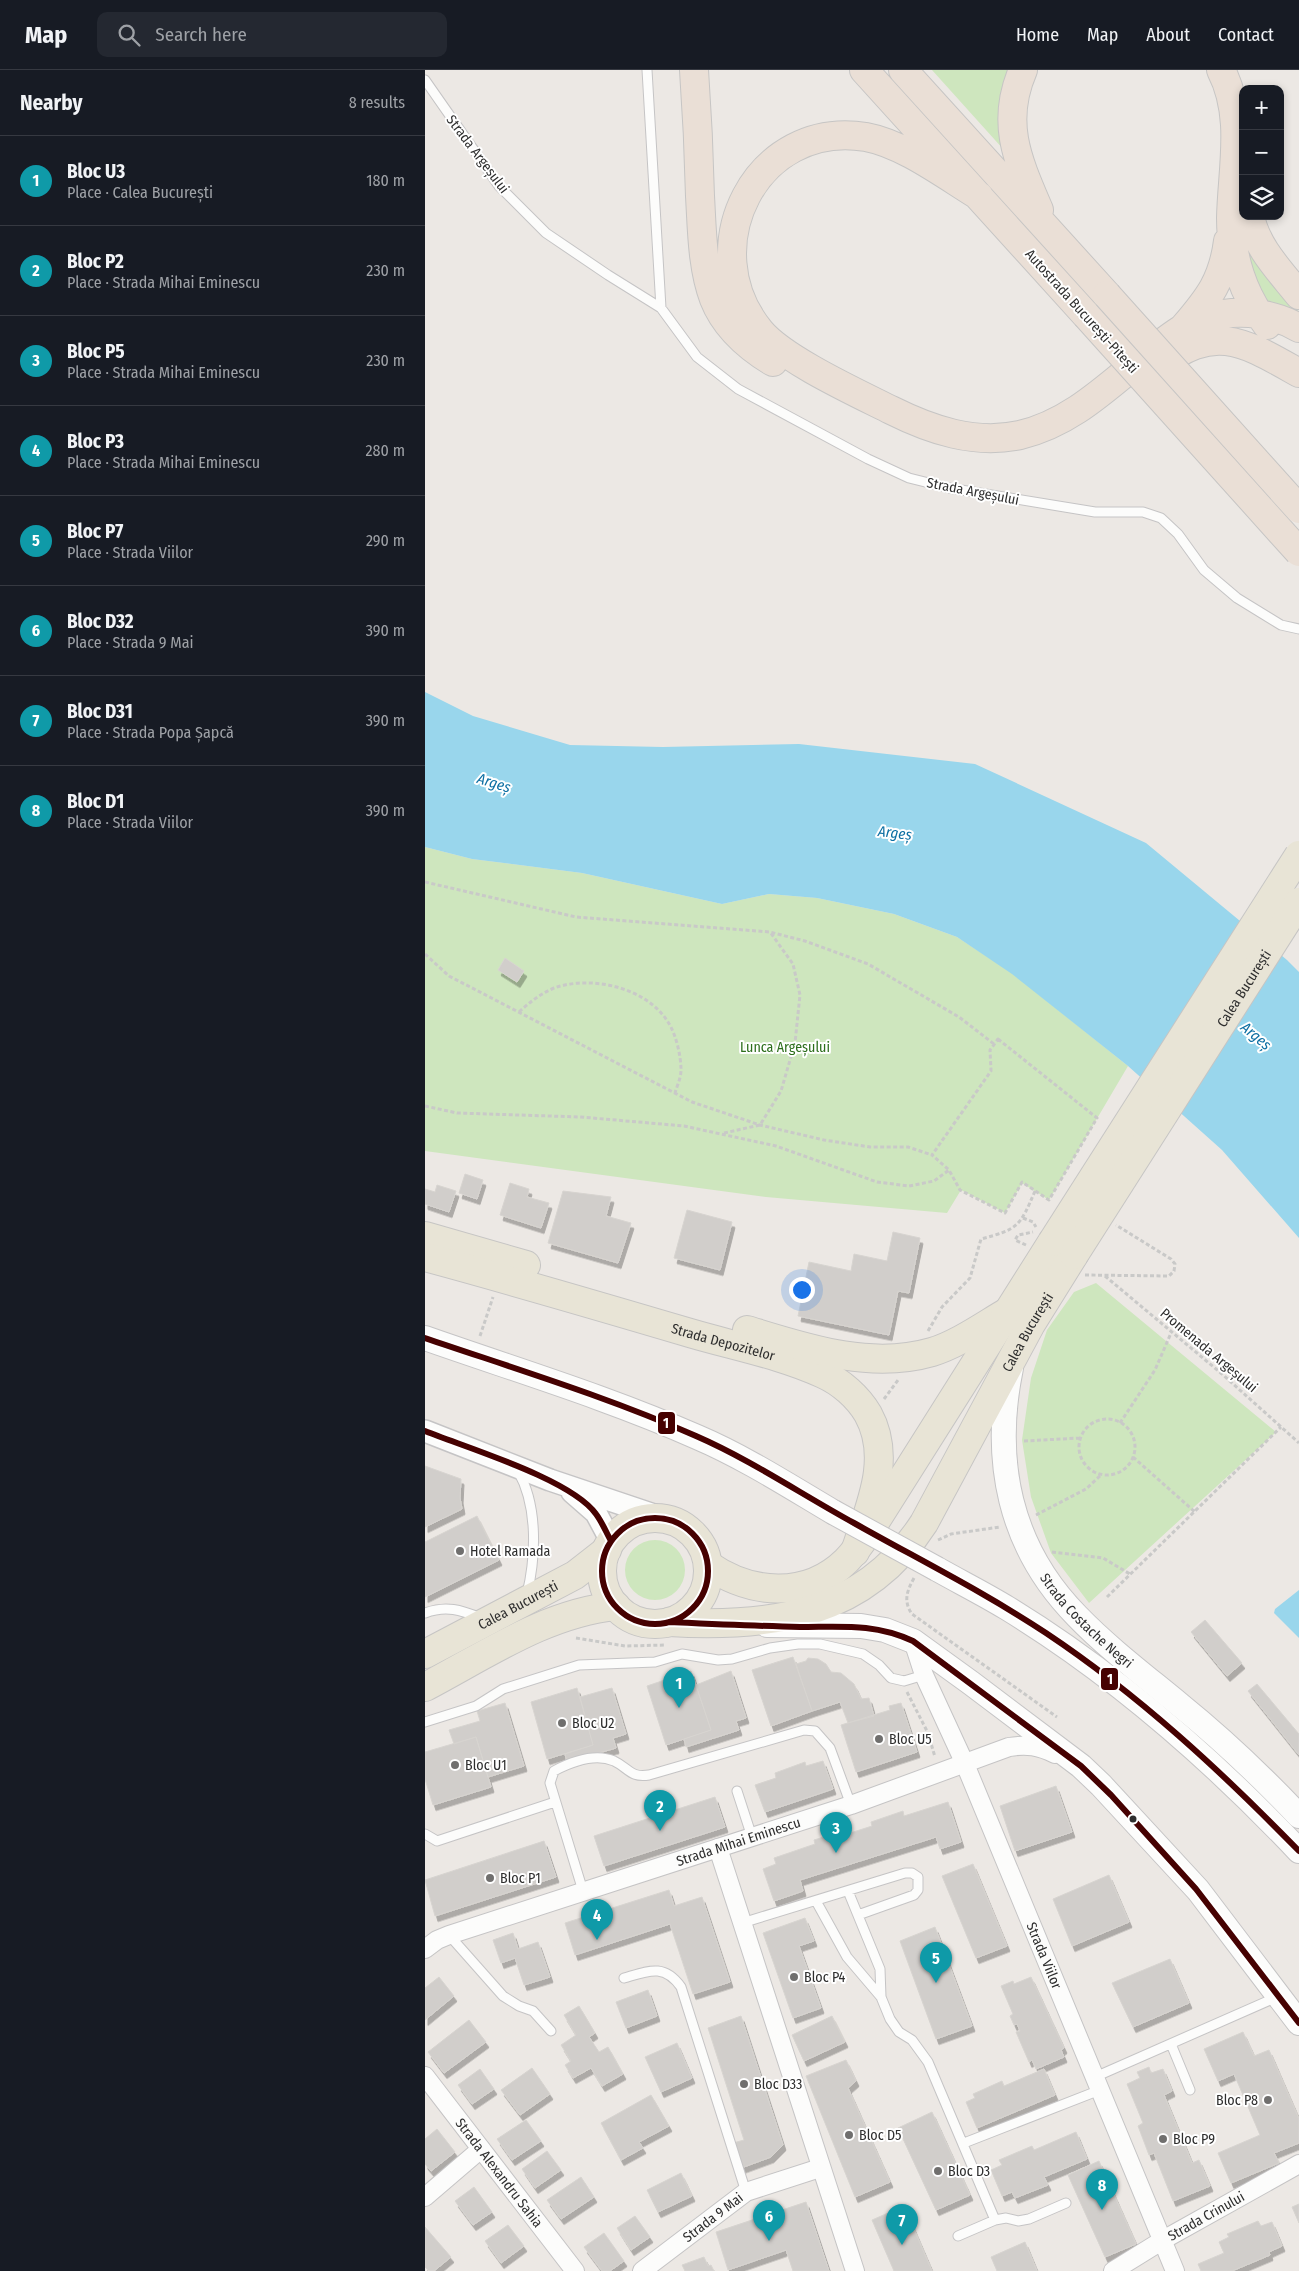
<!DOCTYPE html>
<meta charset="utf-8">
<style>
body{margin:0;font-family:"Fira Sans Condensed",sans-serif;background:#242831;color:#f1f3f6}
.controls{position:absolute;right:15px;top:15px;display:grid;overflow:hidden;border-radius:10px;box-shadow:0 2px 8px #0003}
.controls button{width:45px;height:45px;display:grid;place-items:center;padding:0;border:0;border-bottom:1px solid #363941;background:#171b24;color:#f1f3f6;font:25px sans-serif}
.you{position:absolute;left:376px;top:1219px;width:18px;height:18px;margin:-12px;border:4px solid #fff;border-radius:50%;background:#1a73e8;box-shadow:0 0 0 8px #1a73e833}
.badge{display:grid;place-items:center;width:32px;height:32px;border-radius:50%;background:#db2777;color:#fff;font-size:16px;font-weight:700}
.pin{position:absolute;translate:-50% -41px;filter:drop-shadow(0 1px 2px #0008)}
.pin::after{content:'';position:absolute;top:26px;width:18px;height:15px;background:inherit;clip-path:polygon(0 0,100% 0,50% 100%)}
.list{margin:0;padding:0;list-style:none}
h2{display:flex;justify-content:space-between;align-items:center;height:65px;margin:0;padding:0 20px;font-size:21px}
h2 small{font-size:16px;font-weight:400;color:#9ea1a6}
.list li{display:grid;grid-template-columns:32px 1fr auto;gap:15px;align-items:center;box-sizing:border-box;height:90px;padding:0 20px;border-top:1px solid #363941}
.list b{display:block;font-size:19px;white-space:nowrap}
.list p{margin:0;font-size:16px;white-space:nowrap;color:#9ea1a6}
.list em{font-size:16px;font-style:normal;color:#9ea1a6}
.icon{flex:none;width:28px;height:28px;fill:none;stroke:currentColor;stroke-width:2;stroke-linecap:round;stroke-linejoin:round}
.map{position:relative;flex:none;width:874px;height:2201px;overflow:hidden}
header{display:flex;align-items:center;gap:30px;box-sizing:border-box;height:70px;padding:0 25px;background:#171b24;border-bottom:1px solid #363941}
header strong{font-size:24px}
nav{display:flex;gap:28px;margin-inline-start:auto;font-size:18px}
.search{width:350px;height:45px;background:#242831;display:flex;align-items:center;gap:12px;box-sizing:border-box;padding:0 18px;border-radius:10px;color:#9ea1a6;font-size:19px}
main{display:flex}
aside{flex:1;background:#171b24}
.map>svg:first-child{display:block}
.green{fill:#cee6be}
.water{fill:#99d6ec}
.building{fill:#d1cecb;stroke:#d7d4d0;filter:url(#shadow)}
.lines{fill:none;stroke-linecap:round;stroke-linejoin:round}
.service-casing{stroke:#c5c4c5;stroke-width:11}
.minor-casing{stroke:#c5c4c5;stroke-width:20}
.tertiary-casing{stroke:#c5c4c5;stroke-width:24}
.secondary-casing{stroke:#c5c4c5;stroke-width:26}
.primary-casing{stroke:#c6c5c4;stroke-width:30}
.motorway-casing{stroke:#c6c5c4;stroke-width:30}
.path{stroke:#c9c9c8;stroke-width:3;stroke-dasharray:4 2.5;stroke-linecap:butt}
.service{stroke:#fcfcfb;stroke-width:9}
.minor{stroke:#fcfcfb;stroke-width:18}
.tertiary{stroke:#fcfcfb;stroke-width:21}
.secondary{stroke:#fcfcfb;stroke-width:24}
.primary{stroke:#e8e4d6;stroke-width:28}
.motorway{stroke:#eadfd6;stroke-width:28}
.secondary-bridge-casing{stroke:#c5c4c5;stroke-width:26;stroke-linecap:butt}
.primary-bridge-casing{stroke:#c6c5c4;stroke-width:30;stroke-linecap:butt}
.motorway-bridge-casing{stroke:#c6c5c4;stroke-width:30;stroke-linecap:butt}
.secondary-bridge{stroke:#fcfcfb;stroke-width:24}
.primary-bridge{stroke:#e8e4d6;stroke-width:28}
.motorway-bridge{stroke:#eadfd6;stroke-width:28}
.bus-1-casing{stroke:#fff;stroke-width:10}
.bus-1{stroke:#460101;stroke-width:6}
.poi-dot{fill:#706f6e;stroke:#fff;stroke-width:2}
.bus-dot{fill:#2e2e2e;stroke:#fff;stroke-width:2}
.labels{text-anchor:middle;stroke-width:4;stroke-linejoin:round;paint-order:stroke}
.street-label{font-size:14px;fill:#2e2e2e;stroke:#fff}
.park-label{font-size:14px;fill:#2c6e1b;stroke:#fff}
.poi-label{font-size:14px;fill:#2e2e2e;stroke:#fff;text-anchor:start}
.water-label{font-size:15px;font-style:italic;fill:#0d6fa3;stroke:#fff}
.line-badge{stroke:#fff;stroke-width:2}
.badge-label{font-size:14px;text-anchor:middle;font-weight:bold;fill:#fff}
</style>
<header>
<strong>Map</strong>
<div class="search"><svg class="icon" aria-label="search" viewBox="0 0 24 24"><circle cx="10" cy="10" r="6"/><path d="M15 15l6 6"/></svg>Search here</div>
<nav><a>Home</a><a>Map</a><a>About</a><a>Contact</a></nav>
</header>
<main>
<aside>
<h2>Nearby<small>8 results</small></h2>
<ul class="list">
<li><span class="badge" style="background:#0f9aa8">1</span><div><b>Bloc U3</b><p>Place · Calea București</p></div><em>180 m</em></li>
<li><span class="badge" style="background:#0f9aa8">2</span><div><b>Bloc P2</b><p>Place · Strada Mihai Eminescu</p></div><em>230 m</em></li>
<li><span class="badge" style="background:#0f9aa8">3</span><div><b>Bloc P5</b><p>Place · Strada Mihai Eminescu</p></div><em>230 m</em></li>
<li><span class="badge" style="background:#0f9aa8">4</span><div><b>Bloc P3</b><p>Place · Strada Mihai Eminescu</p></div><em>280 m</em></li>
<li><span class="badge" style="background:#0f9aa8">5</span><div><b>Bloc P7</b><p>Place · Strada Viilor</p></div><em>290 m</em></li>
<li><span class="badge" style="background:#0f9aa8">6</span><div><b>Bloc D32</b><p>Place · Strada 9 Mai</p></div><em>390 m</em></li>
<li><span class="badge" style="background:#0f9aa8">7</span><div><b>Bloc D31</b><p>Place · Strada Popa Șapcă</p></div><em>390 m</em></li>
<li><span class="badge" style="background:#0f9aa8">8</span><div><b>Bloc D1</b><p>Place · Strada Viilor</p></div><em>390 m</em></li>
</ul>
</aside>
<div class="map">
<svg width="874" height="2201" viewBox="0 0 874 2201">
<defs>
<filter id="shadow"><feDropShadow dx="3" dy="5.5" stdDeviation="0" flood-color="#0004"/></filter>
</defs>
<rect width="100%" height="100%" fill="#ece8e4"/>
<path class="green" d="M507 0H592L588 90Z
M821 173 874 242V253L834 236Z
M0 777 47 789 157 803 297 834 344 824 392 828 469 844 532 867 587 903 703 996 624 1130 597 1113 580 1143 536 1120 522 1143 341 1127 0 1081Z
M671 1213 851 1362 664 1533 626 1483 606 1427 597 1370 606 1308 622 1260 649 1222Z
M200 1500a30 30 0 1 1 60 0a30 30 0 1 1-60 0Z"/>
<path class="water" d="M0 622 48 646 145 675 238 677 374 674 550 694 721 773 862 890 874 902V1168L797 1080 703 996 587 904 532 867 469 844 392 828 344 824 297 834 157 803 47 789 0 777Z
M874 1520V1568L849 1543 850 1539Z"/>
<path class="building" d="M80 888 99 901 92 912 73 900Z
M40 1104 58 1110 52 1129 34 1123Z
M85 1113 104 1119 102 1127 124 1133 116 1158 75 1145Z
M12 1115 31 1121 24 1142 0 1134V1119L10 1122Z
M138 1121 186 1127 181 1146 206 1153 193 1193 123 1173Z
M262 1140 307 1152 295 1200 249 1188Z
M468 1162 495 1168 484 1223 473 1221 464 1265 373 1246 384 1192 426 1201 429 1184 462 1191Z
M0 1396 36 1409 35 1428 37 1439 0 1457Z
M52 1446 74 1490 0 1527V1472Z
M780 1550 817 1593 802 1606 766 1562Z
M368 1587 387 1641 346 1656 327 1600Z
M383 1588 393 1589 401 1594 406 1602 416 1603 429 1614 436 1629 444 1628 449 1646 423 1653 415 1632 387 1641 371 1594 381 1591Z
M266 1601 286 1660 241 1675 222 1616Z
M306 1601 321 1648 311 1651 314 1660 261 1677 259 1669 286 1660 271 1615Z
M832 1614 874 1664V1685L823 1621Z
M152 1618 168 1675 122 1689 106 1632Z
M187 1618 201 1664 188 1668 191 1678 142 1692 140 1684 168 1675 155 1627Z
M80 1633 99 1696 63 1707 51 1667 29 1674 24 1660 55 1651 52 1641Z
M476 1633 492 1682 431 1702 416 1655 465 1640 464 1636Z
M51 1667 66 1717 8 1735 0 1709V1682Z
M398 1691 408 1719 340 1742 330 1715 351 1708 350 1703 380 1692 381 1696Z
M631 1716 647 1762 590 1781 575 1736Z
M290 1727 300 1757 179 1796 169 1766Z
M523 1732 536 1772 515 1779 511 1767 375 1810 378 1821 349 1831 338 1799 351 1794 349 1788 390 1774 389 1770 421 1760 422 1764 447 1756 446 1752 478 1741 479 1746Z
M119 1771 131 1807 10 1846 0 1810Z
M548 1794 582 1876 551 1888 517 1806Z
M684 1805 704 1852 647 1876 628 1829Z
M244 1820 249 1836 277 1827 305 1912 268 1924 245 1854 150 1885 140 1853Z
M380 1848 389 1871 374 1876 396 1938 368 1948 338 1863Z
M510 1857 547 1956 511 1969 475 1871Z
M88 1863 93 1879 113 1872 125 1907 99 1915 90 1888 76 1893 68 1870Z
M745 1889 764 1933 708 1957 687 1913Z
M14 1907 29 1926 0 1950V1918Z
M606 1907 639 1978 636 1980 639 1987 611 1999 607 1990 604 1992 591 1962 595 1961 592 1954 589 1955 585 1946 588 1944 576 1916 588 1911 589 1914Z
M223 1920 232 1946 201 1958 191 1932Z
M154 1936 170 1963 164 1967 174 1982 183 1977 198 2004 177 2016 166 1998 148 2008 140 1995 146 1991 136 1975 151 1965 139 1945Z
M316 1946 358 2075 346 2087 316 2098 308 2073 319 2070 283 1958Z
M407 1946 420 1972 379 1991 367 1965Z
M44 1950 61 1972 19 2003 3 1982Z
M818 1962 829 1986 844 1980 874 2049V2073L849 2083 854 2093 806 2113 793 2083 835 2065 809 2004 793 2011 779 1979Z
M252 1973 267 2008 236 2022 220 1987Z
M421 1990 431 2011 423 2018 465 2112 430 2127 381 2006Z
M724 1997 726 2003 738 1999 747 2021 739 2025 767 2093 774 2090 785 2116 748 2131 729 2083 724 2085 713 2056 718 2053 702 2014 715 2008 712 2002Z
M107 1998 125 2024 95 2045 76 2020Z
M55 1999 69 2019 47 2034 33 2015Z
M619 1999 630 2025 552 2058 541 2032 550 2028 548 2024 577 2011 579 2016Z
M226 2025 244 2056 214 2072 218 2078 196 2090 176 2053Z
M507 2042 545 2125 511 2140 473 2058Z
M101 2050 116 2071 87 2090 72 2069Z
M12 2059 30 2082 6 2101 0 2094V2069Z
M651 2062 662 2089 619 2107 623 2115 590 2128 587 2122 577 2126 566 2100 577 2095 574 2090 607 2076 609 2080Z
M122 2081 136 2100 110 2118 97 2099Z
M674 2091 711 2174 680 2187 643 2105Z
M256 2103 267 2126 233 2142 222 2120Z
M156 2107 169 2127 136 2149 122 2130Z
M49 2117 67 2142 48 2155 30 2131Z
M381 2132 404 2201H368L361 2180 303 2200 291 2162Z
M874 2134V2153L867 2137Z
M479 2136 507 2201H469L447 2150Z
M210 2146 225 2167 206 2180 192 2158Z
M833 2151 836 2156 847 2152 857 2176 844 2182 845 2185 807 2201H776L773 2194 799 2183 794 2172 804 2167 802 2164Z
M83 2155 99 2176 76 2193 60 2171Z
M0 2157 26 2187 9 2201H4L0 2197Z
M179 2163 199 2191 185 2201H177L159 2177Z
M600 2172 612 2201H572L566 2187Z
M279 2187 283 2196 286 2195 289 2201H260L257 2195Z"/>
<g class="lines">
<g class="service-casing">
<path id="service" d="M222 0 236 238
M0 10 74 116 121 163 183 205 236 238 272 287 313 319 443 389 484 408 524 418 670 442H718L736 448 753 464 779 500 812 528 856 555 874 559
M93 1401C113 1436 111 1486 102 1524
M0 1543C21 1535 36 1540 56 1548
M0 1652 51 1636 78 1619 154 1595 230 1592 257 1584 293 1590 307 1589 345 1578 373 1574H395L438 1584 454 1595 466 1608 479 1611 499 1605
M312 1721 327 1767
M0 1764 12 1771 130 1732
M158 1821 125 1713 129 1701C146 1692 170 1683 189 1691 204 1698 205 1708 224 1705L379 1660 390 1661 405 1678 426 1735
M423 1821 455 1899 456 1927
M391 1831 422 1887 456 1927 465 1949 474 1962 487 1970 503 1992 570 2150
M317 1853 480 1803H487L493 1807V1820L489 1825 433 1845
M24 1865 78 1926 94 1936 108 1941 126 1961
M199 1908C223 1901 239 1893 256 1917L321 2122
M746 1974 765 2020
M670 2007 852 1927
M539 2073 675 2020
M533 2166 570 2150 581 2148 593 2151 604 2149 641 2133"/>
</g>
<g class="minor-casing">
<g id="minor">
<path id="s1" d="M488 1571 499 1605 540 1694 750 2201"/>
<path d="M293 1778 430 2201"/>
<path id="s2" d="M0 1879 12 1870 24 1865 426 1735 584 1677C602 1674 614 1676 630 1684"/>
<path id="s3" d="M0 2006 150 2201"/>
<path d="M0 2127 56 2079"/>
<path id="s4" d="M217 2201 321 2122 395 2098"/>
<path id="s5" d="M688 2201 738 2170 874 2094"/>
</g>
</g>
<g class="tertiary-casing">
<path id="tertiary" d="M0 1361 125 1410 241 1449
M147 1422 171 1443 186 1471"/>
</g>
<g class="secondary-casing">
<g id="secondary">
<path d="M0 1268C91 1300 184 1328 272 1367 319 1387 364 1416 408 1442"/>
<path id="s6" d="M586 1298C567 1390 584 1477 652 1546 684 1579 720 1606 755 1635 797 1669 837 1707 874 1746"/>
<path d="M512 1499C535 1512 559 1524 582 1538 690 1604 787 1689 874 1781"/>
<path d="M342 1555 436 1556 460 1560 488 1571 546 1613 656 1696 676 1715 773 1820 874 1953"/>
</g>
</g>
<g class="primary-casing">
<g id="primary">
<path d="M0 1166 101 1195"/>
<path id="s7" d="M0 1187C89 1211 177 1237 265 1263 309 1276 357 1285 398 1304 416 1312 433 1327 443 1344 468 1389 444 1438 430 1482"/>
<path d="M322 1260C381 1278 445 1300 507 1282 533 1274 558 1256 582 1242"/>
<circle cx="230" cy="1501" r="53"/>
<path d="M283 1495C325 1524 381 1530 421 1491 431 1481 439 1469 447 1457L627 1172"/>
<path id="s8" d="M244 1552C346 1558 439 1546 499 1453L606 1254 649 1185"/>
<path id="s9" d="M0 1584 150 1505 182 1480"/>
<path d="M0 1617C61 1585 121 1543 191 1536"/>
</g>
</g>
<g class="motorway-casing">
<path id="motorway" d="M269 0C272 42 274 84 275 126 277 160 277 197 289 229 300 257 323 277 348 292
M439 0 661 245
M478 0 682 225
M598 0C575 53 593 91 614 140
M796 0C820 46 807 99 806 148 806 187 818 225 842 255
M554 126C521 106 479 74 441 67 331 49 267 178 335 261 358 289 432 323 466 340 506 360 550 375 595 365 660 350 702 294 757 259 791 237 839 238 874 258
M825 146C831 177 855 201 874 225
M759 257C784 228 798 210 803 171
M733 297C790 252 819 272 874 303"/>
</g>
<path class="path" d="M0 812 151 847 345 862 380 871 443 894 534 947 569 974
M0 884 24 906 267 1032 335 1055 399 1070 445 1077H483L507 1085
M94 942C105 932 115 924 129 918 166 905 221 917 243 952 251 964 256 986 256 1000 256 1008 252 1016 250 1023
M573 969 672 1048 624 1130 597 1112 580 1143 535 1120 524 1100 507 1085 566 1001 565 980Z
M0 1036 32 1043 156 1047 259 1056 351 1076 452 1112 484 1116 509 1111 524 1100
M299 1063 335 1055 356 1021 370 973 375 925 368 894 345 862
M598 1148 608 1152 611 1157
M601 1175 590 1170 593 1165 608 1162
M660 1205 744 1206 749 1201 750 1194 746 1189 691 1155
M680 1206 797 1304 874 1373
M503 1261 517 1237 545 1208 556 1169C594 1159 595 1156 610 1121
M55 1266 68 1227
M459 1329 473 1310
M654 1377a28 28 0 1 1 56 0a28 28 0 1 1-56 0Z
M695 1353 730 1300 746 1263
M599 1371 655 1368
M708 1387 770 1442
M611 1445 661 1419 676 1405
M513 1470 526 1464 575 1457
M627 1482 678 1488 705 1504
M489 1508C482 1521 478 1531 487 1544L632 1647
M682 1527 856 1357
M151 1568 200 1576 241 1575
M482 1622 503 1663 510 1687"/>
<use href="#service" class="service"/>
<use href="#minor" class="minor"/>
<use href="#tertiary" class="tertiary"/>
<use href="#secondary" class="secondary"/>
<use href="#primary" class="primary"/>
<use href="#motorway" class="motorway"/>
<g class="secondary-bridge-casing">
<path id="secondary-bridge" d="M408 1442 512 1499"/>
</g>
<g class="primary-bridge-casing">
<g id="primary-bridge">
<path d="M627 1172 874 785"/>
<path id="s10" d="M649 1185 874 832"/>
</g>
</g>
<g class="motorway-bridge-casing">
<path id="motorway-bridge" d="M682 225 874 439
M661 245 874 482"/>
</g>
<use href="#secondary-bridge" class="secondary-bridge"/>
<use href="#primary-bridge" class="primary-bridge"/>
<use href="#motorway-bridge" class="motorway-bridge"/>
<g class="bus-1-casing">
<path id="bus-1" d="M0 1268C91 1299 183 1327 271 1366 326 1390 376 1424 429 1453 493 1489 559 1522 621 1563 714 1625 796 1701 874 1781
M0 1361C42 1378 146 1409 171 1444 177 1452 181 1462 186 1471
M177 1501a53 53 0 1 1 106 0a53 53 0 1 1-106 0Z
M244 1552C288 1554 331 1556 375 1557 416 1557 449 1553 488 1571L656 1696 686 1725 771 1819 874 1953"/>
</g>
<use href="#bus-1" class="bus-1"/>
</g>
<g class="poi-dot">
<circle cx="35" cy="1481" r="5"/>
<circle cx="137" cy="1653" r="5"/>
<circle cx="454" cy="1669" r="5"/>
<circle cx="30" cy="1695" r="5"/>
<circle cx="65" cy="1808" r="5"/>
<circle cx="369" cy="1907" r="5"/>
<circle cx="319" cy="2014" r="5"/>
<circle cx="843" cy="2030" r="5"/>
<circle cx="424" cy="2065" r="5"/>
<circle cx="738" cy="2069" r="5"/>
<circle cx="513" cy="2101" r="5"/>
</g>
<circle class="bus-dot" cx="708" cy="1749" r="4.5"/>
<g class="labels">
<g class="street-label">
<text transform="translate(53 84) rotate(53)" y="5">Strada Argeșului</text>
<text transform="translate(657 241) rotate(48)" y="5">Autostrada București-Pitești</text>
<text transform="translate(548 421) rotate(11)" y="5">Strada Argeșului</text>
<text dy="5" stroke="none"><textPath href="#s10" startOffset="316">Calea București</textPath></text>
<text dy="5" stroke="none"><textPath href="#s8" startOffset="506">Calea București</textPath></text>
<text dy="5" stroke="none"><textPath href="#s7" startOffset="310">Strada Depozitelor</textPath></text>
<text transform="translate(784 1280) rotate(40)" y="5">Promenada Argeșului</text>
<text dy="5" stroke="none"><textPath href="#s9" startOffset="105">Calea București</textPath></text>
<text dy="5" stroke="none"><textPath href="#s6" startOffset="278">Strada Costache Negri</textPath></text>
<text dy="5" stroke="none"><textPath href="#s2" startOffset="332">Strada Mihai Eminescu</textPath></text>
<text dy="5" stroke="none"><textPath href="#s1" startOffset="341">Strada Viilor</textPath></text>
<text dy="5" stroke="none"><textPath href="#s3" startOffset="122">Strada Alexandru Sahia</textPath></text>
<text dy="5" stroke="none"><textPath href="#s5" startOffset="108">Strada Crinului</textPath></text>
<text dy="5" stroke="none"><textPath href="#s4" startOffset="89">Strada 9 Mai</textPath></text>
</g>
<g class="park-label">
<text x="360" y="982">Lunca Argeșului</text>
</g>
<g class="poi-label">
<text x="45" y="1486">Hotel Ramada</text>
<text x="147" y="1658">Bloc U2</text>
<text x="464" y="1674">Bloc U5</text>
<text x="40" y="1700">Bloc U1</text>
<text x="75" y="1813">Bloc P1</text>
<text x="379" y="1912">Bloc P4</text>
<text x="329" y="2019">Bloc D33</text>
<text x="833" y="2035" text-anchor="end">Bloc P8</text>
<text x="434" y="2070">Bloc D5</text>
<text x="748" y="2074">Bloc P9</text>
<text x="523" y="2106">Bloc D3</text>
</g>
<g class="water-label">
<text transform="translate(69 713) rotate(17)" y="5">Argeș</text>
<text transform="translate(470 763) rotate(7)" y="5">Argeș</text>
<text transform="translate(831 966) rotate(40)" y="5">Argeș</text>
</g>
</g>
<g class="line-badge">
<rect x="232" y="1341" width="19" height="24" rx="5" fill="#460101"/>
<rect x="675" y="1597" width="19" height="24" rx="5" fill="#460101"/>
</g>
<g class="badge-label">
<text x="241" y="1358">1</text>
<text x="685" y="1614">1</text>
</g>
</svg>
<div class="controls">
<button>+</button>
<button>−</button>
<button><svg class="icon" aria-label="layers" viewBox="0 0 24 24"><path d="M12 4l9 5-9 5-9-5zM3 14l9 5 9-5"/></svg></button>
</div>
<div class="you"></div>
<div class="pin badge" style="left:254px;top:1638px;background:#0f9aa8">1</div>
<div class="pin badge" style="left:235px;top:1761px;background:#0f9aa8">2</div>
<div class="pin badge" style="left:411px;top:1783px;background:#0f9aa8">3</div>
<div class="pin badge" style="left:172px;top:1870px;background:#0f9aa8">4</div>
<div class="pin badge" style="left:511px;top:1913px;background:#0f9aa8">5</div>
<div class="pin badge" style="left:344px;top:2171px;background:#0f9aa8">6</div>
<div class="pin badge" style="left:477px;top:2175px;background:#0f9aa8">7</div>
<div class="pin badge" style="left:677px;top:2140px;background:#0f9aa8">8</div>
</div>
</main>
